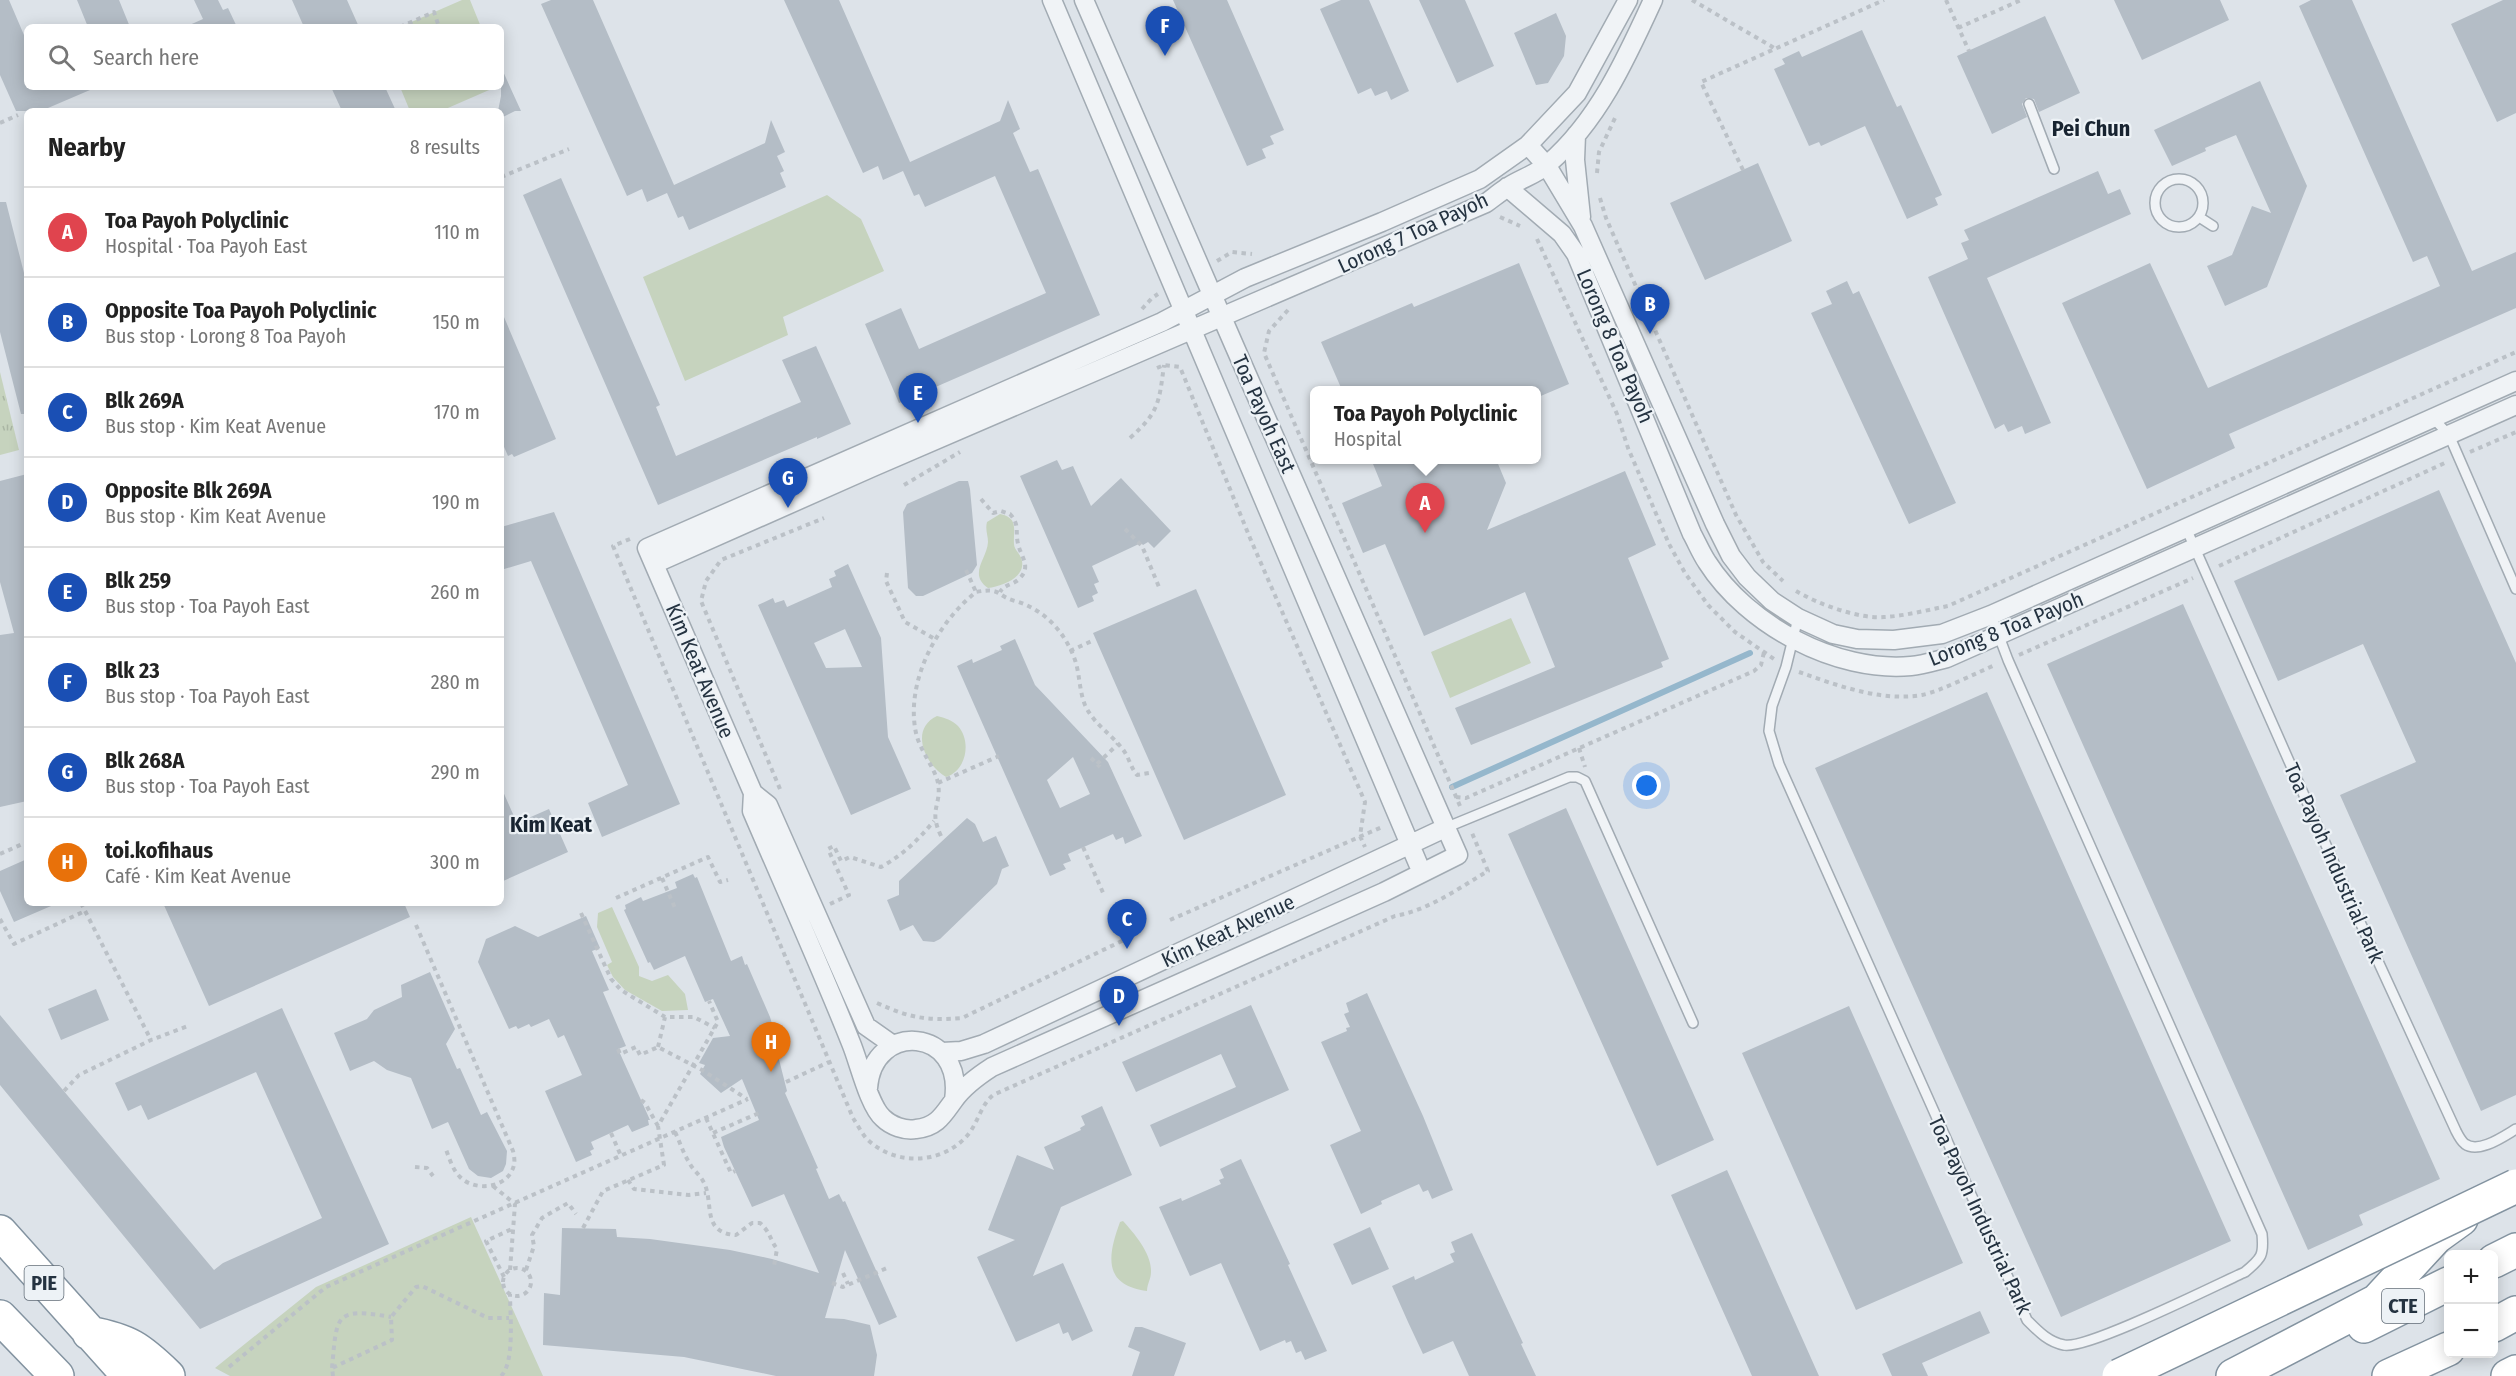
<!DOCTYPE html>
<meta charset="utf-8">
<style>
body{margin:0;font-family:"Fira Sans Condensed",sans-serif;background:#f6f6f6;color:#222}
.controls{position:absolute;right:18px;bottom:18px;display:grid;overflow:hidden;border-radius:9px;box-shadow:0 3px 15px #0003}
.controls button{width:54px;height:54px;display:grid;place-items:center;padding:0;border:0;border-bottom:2px solid #e0e0e0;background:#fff;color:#222;font:30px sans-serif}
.you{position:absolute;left:1647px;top:786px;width:21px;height:21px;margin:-15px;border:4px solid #fff;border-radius:50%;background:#1a73e8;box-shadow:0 0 0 9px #1a73e833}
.badge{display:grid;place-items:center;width:39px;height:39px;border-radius:50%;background:#7c3aed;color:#fff;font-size:20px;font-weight:700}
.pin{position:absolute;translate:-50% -50px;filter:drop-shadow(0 2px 3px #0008)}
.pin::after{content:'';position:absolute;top:32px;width:21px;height:18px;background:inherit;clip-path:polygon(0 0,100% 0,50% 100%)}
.popup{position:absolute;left:1310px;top:386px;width:231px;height:78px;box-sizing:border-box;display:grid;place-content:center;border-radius:9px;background:#fff;filter:drop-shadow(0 2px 4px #0005);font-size:20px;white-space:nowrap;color:#767676}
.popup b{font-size:22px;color:#222}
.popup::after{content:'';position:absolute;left:50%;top:100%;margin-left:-12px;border:12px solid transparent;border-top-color:#fff}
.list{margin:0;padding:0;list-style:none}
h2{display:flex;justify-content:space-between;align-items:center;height:78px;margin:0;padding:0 24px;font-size:26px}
h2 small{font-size:20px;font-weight:400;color:#767676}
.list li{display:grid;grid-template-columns:39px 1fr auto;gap:18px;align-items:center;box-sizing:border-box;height:90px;padding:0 24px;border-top:2px solid #e0e0e0}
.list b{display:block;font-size:22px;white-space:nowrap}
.list p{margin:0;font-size:20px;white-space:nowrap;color:#767676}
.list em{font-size:20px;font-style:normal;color:#767676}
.icon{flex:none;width:33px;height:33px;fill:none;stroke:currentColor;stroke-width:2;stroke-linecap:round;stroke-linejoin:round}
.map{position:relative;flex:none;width:2516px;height:1376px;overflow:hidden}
.search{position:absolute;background:#fff;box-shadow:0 3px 15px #0003;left:24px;top:24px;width:480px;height:66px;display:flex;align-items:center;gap:15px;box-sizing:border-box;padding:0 21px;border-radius:9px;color:#767676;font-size:22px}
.panel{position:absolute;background:#fff;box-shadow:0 3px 15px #0003;left:24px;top:108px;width:480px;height:798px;border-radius:9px}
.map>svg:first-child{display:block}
.grass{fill:url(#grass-tufts)}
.park{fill:#c6d3be}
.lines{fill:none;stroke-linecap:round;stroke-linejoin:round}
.stream{stroke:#95b7cc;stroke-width:6}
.building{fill:#b4bdc6;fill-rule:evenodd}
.lane-casing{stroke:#a2abb3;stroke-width:12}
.street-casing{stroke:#a2abb3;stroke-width:21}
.highway-casing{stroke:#8393a0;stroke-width:36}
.path{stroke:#bbc1c7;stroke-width:4;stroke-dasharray:4.5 4.5;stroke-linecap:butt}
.lane{stroke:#f0f3f6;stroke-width:9}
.street{stroke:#f0f3f6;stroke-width:18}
.highway{stroke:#fff;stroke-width:33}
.highway-bridge-casing{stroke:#8393a0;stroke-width:36;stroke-linecap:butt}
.path-bridge{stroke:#bbc1c7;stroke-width:4;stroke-dasharray:4.5 4.5;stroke-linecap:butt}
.highway-bridge{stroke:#fff;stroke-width:33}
.labels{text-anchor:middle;stroke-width:4.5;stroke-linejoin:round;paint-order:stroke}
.shield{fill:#edf2f6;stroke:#616c77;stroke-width:1.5}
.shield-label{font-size:20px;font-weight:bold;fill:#253341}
.street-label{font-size:21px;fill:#253341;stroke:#edf2f6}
.neighbourhood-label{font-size:22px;font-weight:bold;fill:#182431;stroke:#edf2f6}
</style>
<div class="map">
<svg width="2516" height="1376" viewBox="0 0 2516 1376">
<defs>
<pattern id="grass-tufts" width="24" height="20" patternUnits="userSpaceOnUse" patternTransform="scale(1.5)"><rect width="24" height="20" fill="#c6d3be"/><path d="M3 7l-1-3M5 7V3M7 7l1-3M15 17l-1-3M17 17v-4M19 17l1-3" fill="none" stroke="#aab6a4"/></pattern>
</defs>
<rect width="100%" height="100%" fill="#dde3e9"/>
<path class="grass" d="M0 372 19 450 0 455Z"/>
<path class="park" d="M462 0H470L481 27H400Z
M400 87H496L441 111H410Z
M827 195 861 219 884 271 783 317 788 335 685 381 643 277Z
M1000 514C1019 518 1013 529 1014 544 1014 550 1021 554 1022 561 1025 578 1002 586 988 588 968 574 987 559 988 542 988 535 985 530 987 522Z
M1511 618 1531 663 1450 698 1431 652Z
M937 716C945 718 952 720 958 726 972 742 966 771 946 777 925 765 909 729 937 716Z
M612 907 639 967V976L652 981 668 975 685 994 688 1010 662 1011 625 990 613 977 607 965 612 962 597 927 598 913Z
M471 1217 543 1376H230L215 1368 316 1287Z
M1123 1221C1134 1233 1152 1254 1151 1272 1151 1279 1147 1284 1147 1291 1102 1285 1108 1255 1120 1222Z"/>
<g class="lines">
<path class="stream" d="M1452 787 1750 653"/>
</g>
<path class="building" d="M0 0H9L27 42V87H97L41 111H16L0 75Z
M77 0H119L130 27H88Z
M194 0H218L223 10 228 8 237 27H185L203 19Z
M292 0H347L359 27H304Z
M551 0H593L674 185 765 143 771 120 785 152 777 156 784 171 780 173 786 187 689 230 683 216 678 218 667 193 647 202 642 189 627 196 541 4Z
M784 0H839L910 162 1000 121 1008 100 1020 129 1013 133 1030 172 1038 169 1100 315 899 403 865 324 901 308 919 349 1046 293 995 176 925 207 919 194 914 196 903 171 883 180 878 166 863 173Z
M1173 0H1227L1284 130 1270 136 1274 144 1262 149 1266 158 1247 166Z
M1341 0H1369L1409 91 1391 100 1387 91 1375 96 1371 88 1358 94 1320 9Z
M1419 0H1465L1494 66 1457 83Z
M2114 0H2220L2229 20 2142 60Z
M2311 0H2352L2472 271 2516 252V308L2229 434 2235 448 2147 489 2062 303 2150 263 2208 388 2440 286 2427 256 2413 262 2299 6Z
M2503 0H2516V113L2497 122 2451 24Z
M1556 13 1566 36 1564 56 1548 83 1536 85 1514 33Z
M2045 16 2080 93 2039 112 2034 99 2026 98 2022 104 2027 117 1992 134 1957 56Z
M1862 30 1897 107 1901 105 1942 195 1935 198 1938 205 1907 219 1865 126 1821 146 1819 142 1809 146 1774 69 1785 64 1782 59 1799 51 1802 57Z
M501 67 521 111H515L501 118V111H498L501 96Z
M2260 81 2307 186 2267 287 2225 306 2207 266 2232 255 2252 206 2271 213 2236 135 2205 148 2206 151 2172 166 2154 130Z
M331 87H385L396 111H342Z
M1758 163 1792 241 1705 280 1670 203Z
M2098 171 2108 194 2120 189 2131 214 1987 278 2051 423 2025 434 2022 426 2008 432 2004 424 1995 429 1928 277 1968 259 1961 243 1969 240 1964 230Z
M561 178 660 405 656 407 676 456 801 402 782 360 816 346 851 424 817 439V437L658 505 523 195Z
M0 202H6L24 273 27 272V414H21L0 332Z
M1519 263 1569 384 1536 398V390H1342L1321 342 1412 303 1414 307Z
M1847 281 1853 294 1859 291 1956 503 1909 524 1811 313 1832 304 1826 291Z
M501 310 556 439 514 457 512 454 508 456 501 440Z
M1371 459H1496L1506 483 1487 530 1625 471 1656 545 1628 558 1669 659 1661 662 1663 667 1471 745 1455 708 1555 667 1525 592 1424 636 1385 544 1363 553 1342 503 1382 486Z
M1057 460 1062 470 1073 466 1091 506 1121 478 1171 531 1154 548 1148 542 1143 545 1141 543 1092 566 1099 582 1094 584 1098 593 1092 596 1094 601 1078 608 1020 476Z
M27 474V801L0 807V635L14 633 0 582V481Z
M959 481H968L970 489 977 565 972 573 923 596H916L908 588 903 512 907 504Z
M2439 490 2516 663V1095L2481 1111 2340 795 2416 762 2363 644 2278 681 2234 581Z
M554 512 680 804 602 837 588 803 628 785 531 561 501 570V527Z
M848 564 881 638 888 737 911 789 851 815 758 605 773 598 775 603 784 600 787 607 832 587 829 579 836 576 834 571ZM845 629 862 667 826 668 814 643Z
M1196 589 1286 795 1184 840 1093 633Z
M2183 604 2440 1179 2359 1215 2363 1225 2308 1250 2047 664Z
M1015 639 1035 685 1108 762 1142 836 1125 844 1123 837 1116 840 1113 834 1068 854 1071 861 1063 864 1066 869 1050 876 957 666 972 659 973 663 1002 650 1000 646ZM1073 757 1090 794 1060 808 1047 780Z
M1987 692 2231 1241 2061 1317 1815 768Z
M501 787 517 823 549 809 568 852 501 882Z
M1566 808 1714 1140 1657 1166 1508 834Z
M967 818 975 824 983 842 996 836 1009 866 1002 869 997 884 940 939 934 942 923 941 913 925 900 931 887 900 899 895V881Z
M27 859V903H58L14 922 0 891V871Z
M693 874 695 878 697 877 731 961 742 956 745 965 747 964 770 1017 773 1027 771 1028 787 1091 785 1093 818 1168 816 1169 829 1199 839 1194 843 1202 845 1201 897 1317 879 1325 845 1250 825 1318 844 1319 870 1325 877 1355 874 1376H776L684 1357 543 1345 544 1293 560 1295 562 1228 616 1229 617 1237 650 1239 730 1250 772 1259 819 1273 784 1194 752 1207 724 1147 721 1137 759 1120 742 1079 721 1093 700 1074 705 1065 699 1063 713 1038 730 1036 713 999 705 1002 685 956 654 970 650 962 648 963 624 910 626 909 625 905 641 897 643 901 677 888 675 882Z
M163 903H404L410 917 209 1006Z
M586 916 600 948 592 951 609 990 603 992 626 1046 618 1049 650 1120H648L649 1125 632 1132 628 1125 591 1142 594 1149 590 1151 592 1155 576 1162 545 1091 582 1075 564 1035 558 1038 549 1019 531 1027 529 1024 518 1029 516 1026 509 1029 478 962 486 939 515 926 538 937Z
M430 972 455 1029 446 1044 457 1069 460 1068 481 1115 487 1112 507 1151 506 1164 503 1171 491 1178 478 1176 469 1169 448 1122 432 1129 411 1078 387 1070 374 1061 350 1071 334 1033 367 1019 374 1010 402 997 401 985Z
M96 989 109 1020 61 1040 48 1009Z
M1367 993 1423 1116 1453 1190 1432 1199 1428 1190 1423 1192 1419 1184 1381 1201 1382 1204 1361 1214 1330 1145 1361 1131 1321 1042 1347 1031 1346 1028 1350 1027 1344 1014 1349 1012 1346 1003Z
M1251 1005 1289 1090 1160 1147 1150 1125 1236 1087 1221 1054 1136 1092 1122 1062Z
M1849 1006 1963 1263 1856 1310 1742 1053Z
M282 1008 389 1244 200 1329 0 1085V1015L214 1270 223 1263 322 1218 256 1072 148 1120 141 1105 128 1111 115 1083Z
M1102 1106 1132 1175 1061 1207 1033 1276 1063 1263 1093 1331 1072 1341 1068 1332 1063 1334 1059 1323 1016 1342 977 1257 1015 1240 988 1230 1017 1155 1054 1170 1044 1147 1081 1130 1080 1128 1085 1125 1081 1116Z
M1241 1159 1290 1264 1288 1265 1327 1351 1305 1360 1301 1351 1296 1353 1291 1341 1286 1343 1285 1340 1260 1351 1221 1263 1190 1276 1159 1207 1181 1198 1182 1201 1221 1184 1219 1180 1224 1178 1220 1169Z
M1727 1170 1819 1376H1752L1671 1195Z
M1370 1227 1389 1269 1352 1285 1333 1244Z
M1472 1233 1523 1343 1521 1344 1536 1376H1469L1453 1341 1423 1354 1408 1322 1392 1286 1414 1276 1415 1280 1454 1262 1450 1254 1455 1252 1451 1242Z
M1980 1311 1990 1333 1922 1363 1928 1376H1892L1882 1354Z
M1135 1327H1142L1186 1343 1174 1376H1132L1140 1352 1128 1347Z"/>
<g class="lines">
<g class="lane-casing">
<path id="lane" d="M2029 104 2054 169
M2155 203a24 24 0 1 1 48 0a24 24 0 1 1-48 0Z
M2199 217 2213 226
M2433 418 2449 435 2516 589
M2186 528 2360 922 2456 1131C2458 1135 2461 1141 2465 1144 2479 1154 2504 1136 2516 1129
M1798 618 1786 667 1772 706 1769 731 1779 764 2027 1320C2038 1331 2048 1342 2064 1345 2087 1350 2216 1285 2245 1272 2262 1258 2264 1255 2262 1234L2008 660 1991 615
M1445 828 1569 777H1577L1585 781 1693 1023"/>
</g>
<g class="street-casing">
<path id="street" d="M1052 0 1422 873
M1084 0 1234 345 1436 805 1458 855 1384 892 992 1067C978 1076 964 1086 954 1100 943 1115 937 1127 916 1129 905 1131 891 1126 883 1118 869 1106 859 1062 851 1043 820 965 785 888 752 811L753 793 647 548 1162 322 1245 278 1382 222 1480 179 1528 145 1577 93 1628 0
M1576 135 1575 160 1581 217
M1528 145 1547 166 1583 226 1715 524 1731 556 1747 577 1772 601 1798 618 1833 634 1857 639 1894 640 1942 634 1991 615 2516 381
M1507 187 1562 234 1576 254 1692 534C1697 543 1701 553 1707 562 1747 625 1836 673 1911 666 1923 665 1935 661 1947 658L2516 405
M654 564 873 467 1486 203C1493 198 1500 192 1508 187 1520 179 1537 174 1548 164 1598 121 1626 59 1653 0
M753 793 768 805 866 1026 893 1045
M942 1052 961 1051 984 1044 1445 828
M868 1088C873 1020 965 1027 954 1100"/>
</g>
<g class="highway-casing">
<path id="highway" d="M0 1232 129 1376
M2494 1261 2516 1250
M0 1317 57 1376
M2494 1325 2516 1313
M2364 1326 2448 1284
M89 1333C129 1341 139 1348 168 1376
M2233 1376 2377 1301 2436 1237 2461 1219
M2389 1376 2448 1349
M2508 1376 2516 1372"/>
</g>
<path class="path" d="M1692 0 1776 49
M1946 0 1969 51
M400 27 434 12 439 27
M1958 28 2021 0
M0 123 18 115
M1743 170 1701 82 1884 0
M1597 173 1599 152 1615 118
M501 177 569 149
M1600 198 1606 218 1736 515 1763 562 1783 581
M1500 217 1520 226
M1537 239 1617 414 1628 448 1669 544 1685 573 1708 605 1735 632 1774 659
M1217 261 1232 252 1252 254
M1142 309 1152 298 1158 294
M1288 310 1269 331 1264 353 1460 806
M1157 368 1164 365 1180 367 1250 538 1365 802 1360 836 1365 847
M1130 438C1159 412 1159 403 1164 365
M2470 452 2516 432
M904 485 960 452
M981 499 993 513 1001 511 1010 514C1020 525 1015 531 1018 544 1021 557 1032 567 1019 579 1013 585 1005 584 1000 592
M1125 529 1142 546 1159 587
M630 539 613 546 853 1118C857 1124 861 1132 866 1138 893 1166 940 1165 966 1137 978 1124 980 1106 993 1095L1395 916C1429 910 1459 888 1488 871L1472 833
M2219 566 2447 462
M966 570 976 592
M887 573 886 581 905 622 935 639
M1796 591C1818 604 1858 619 1884 617 1905 616 1927 610 1948 606L2516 352
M1070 651 1092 641
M2019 655 2193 578
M1799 672C1836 685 1881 702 1922 695 1941 691 1976 673 1995 665
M1579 748 1585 767
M1091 758 1100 767
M1097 764 1118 744
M938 783 999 756
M780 789 701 601 706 581 721 560 824 518
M1456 797 1466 798 1754 671 1761 665 1764 652
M941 836C928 809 942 805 938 783 935 768 920 751 916 733 905 682 937 623 976 592 1002 587 996 596 1015 601 1044 609 1065 632 1075 660 1080 675 1079 690 1085 705 1094 725 1112 734 1124 751 1129 758 1131 768 1137 775L1149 773
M1083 847 1104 895
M0 854 27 842
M662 878 675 908
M616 898 708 857 720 882 728 880
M81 903 151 1040
M830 904 849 895 828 849 834 846 841 861 850 857 881 867C903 855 918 840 934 821
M581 913 611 979 621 990 665 1017H694L715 1028
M0 919 14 944 85 911
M1170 920 1382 827
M416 925 513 1151C514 1155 515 1161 514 1165 508 1189 475 1192 460 1177 452 1169 449 1157 445 1147
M877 1003C910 1018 927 1021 962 1018L1126 939
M658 1047 665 1017
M618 1049 620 1054 636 1047 640 1055 658 1047 702 1070 747 1099
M786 1082 829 1062
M64 1091 79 1075 151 1040 188 1026
M641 1100 645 1103 658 1126
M706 1118 731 1173 735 1171
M675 1132C680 1142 683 1153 689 1162 692 1169 699 1174 703 1181 715 1201 700 1233 736 1235L752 1223H760C771 1233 769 1238 777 1249L774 1266
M611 1133 621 1156
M713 1133 759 1113
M415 1167 427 1168 433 1176
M628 1180 634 1189 689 1195 706 1193
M493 1186 515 1204 510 1270
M503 1282a14 14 0 1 1 28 0a14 14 0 1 1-28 0Z
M526 1270 534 1246 532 1235 542 1218 568 1203 576 1214
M843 1273 848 1284
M504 1277 486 1241 514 1228
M832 1283 843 1287 887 1268
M229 1367 326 1287 748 1099
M332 1368C337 1315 334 1307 391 1317
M333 1376 332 1368 392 1340 391 1317 416 1287 422 1286 488 1318H509
M501 1376C515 1363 510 1313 510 1294"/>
<use href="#lane" class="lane"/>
<use href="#street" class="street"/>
<use href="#highway" class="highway"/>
<g class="highway-bridge-casing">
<path id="highway-bridge" d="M2119 1376 2516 1186"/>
</g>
<path class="path-bridge" d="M583 1228 603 1191 664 1165 658 1126 718 1022 709 1001"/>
<use href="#highway-bridge" class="highway-bridge"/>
</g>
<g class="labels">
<g class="shield">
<rect x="24.5" y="1266" width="39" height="34" rx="4.5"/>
<rect x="2382" y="1289" width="42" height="34" rx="4.5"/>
</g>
<g class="shield-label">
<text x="44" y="1290">PIE</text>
<text x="2403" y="1313">CTE</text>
</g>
<g class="street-label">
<text transform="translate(1413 233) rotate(-25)" y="7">Lorong 7 Toa Payoh</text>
<text transform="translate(1615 346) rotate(67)" y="7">Lorong 8 Toa Payoh</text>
<text transform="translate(1264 414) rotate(66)" y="7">Toa Payoh East</text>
<text transform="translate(2006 629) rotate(-22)" y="7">Lorong 8 Toa Payoh</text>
<text transform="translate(700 671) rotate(67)" y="7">Kim Keat Avenue</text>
<text transform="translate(2334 863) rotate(66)" y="7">Toa Payoh Industrial Park</text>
<text transform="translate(1228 931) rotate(-25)" y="7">Kim Keat Avenue</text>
<text transform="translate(1980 1215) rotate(65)" y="7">Toa Payoh Industrial Park</text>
</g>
<g class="neighbourhood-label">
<text x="2091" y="136">Pei Chun</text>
<text x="551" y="832">Kim Keat</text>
</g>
</g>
</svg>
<div class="controls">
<button>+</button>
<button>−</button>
</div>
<div class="you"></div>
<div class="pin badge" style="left:1425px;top:533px;background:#e0444e">A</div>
<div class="popup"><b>Toa Payoh Polyclinic</b>Hospital</div>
<div class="pin badge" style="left:1650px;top:334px;background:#1a4fb4">B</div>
<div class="pin badge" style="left:1127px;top:949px;background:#1a4fb4">C</div>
<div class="pin badge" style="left:1119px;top:1026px;background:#1a4fb4">D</div>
<div class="pin badge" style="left:918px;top:423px;background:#1a4fb4">E</div>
<div class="pin badge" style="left:1165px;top:56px;background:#1a4fb4">F</div>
<div class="pin badge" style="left:788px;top:508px;background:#1a4fb4">G</div>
<div class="pin badge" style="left:771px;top:1072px;background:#e8710a">H</div>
<div class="search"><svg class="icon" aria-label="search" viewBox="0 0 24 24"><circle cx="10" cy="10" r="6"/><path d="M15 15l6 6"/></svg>Search here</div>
<section class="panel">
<h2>Nearby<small>8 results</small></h2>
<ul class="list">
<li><span class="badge" style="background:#e0444e">A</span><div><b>Toa Payoh Polyclinic</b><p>Hospital · Toa Payoh East</p></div><em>110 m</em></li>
<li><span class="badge" style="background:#1a4fb4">B</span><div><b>Opposite Toa Payoh Polyclinic</b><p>Bus stop · Lorong 8 Toa Payoh</p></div><em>150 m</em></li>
<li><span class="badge" style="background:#1a4fb4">C</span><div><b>Blk 269A</b><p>Bus stop · Kim Keat Avenue</p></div><em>170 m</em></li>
<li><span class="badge" style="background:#1a4fb4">D</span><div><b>Opposite Blk 269A</b><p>Bus stop · Kim Keat Avenue</p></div><em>190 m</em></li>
<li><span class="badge" style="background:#1a4fb4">E</span><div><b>Blk 259</b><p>Bus stop · Toa Payoh East</p></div><em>260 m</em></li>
<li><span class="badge" style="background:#1a4fb4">F</span><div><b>Blk 23</b><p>Bus stop · Toa Payoh East</p></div><em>280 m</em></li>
<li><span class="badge" style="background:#1a4fb4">G</span><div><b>Blk 268A</b><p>Bus stop · Toa Payoh East</p></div><em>290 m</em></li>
<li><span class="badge" style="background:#e8710a">H</span><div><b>toi.kofihaus</b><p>Café · Kim Keat Avenue</p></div><em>300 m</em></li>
</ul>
</section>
</div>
